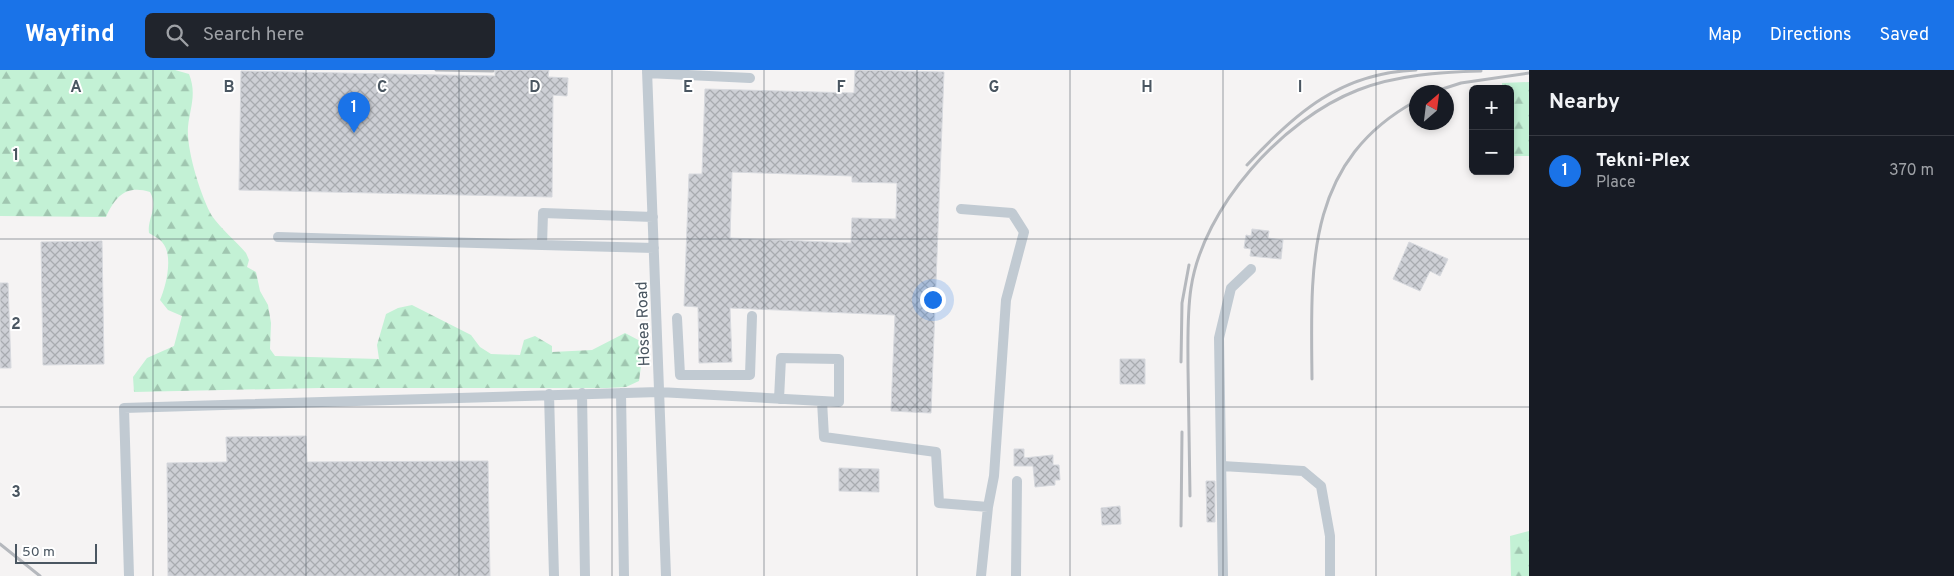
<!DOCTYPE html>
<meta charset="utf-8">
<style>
body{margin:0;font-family:Overpass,sans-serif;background:#20242c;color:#f1f3f6}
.controls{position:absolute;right:15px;top:15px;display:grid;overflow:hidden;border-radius:8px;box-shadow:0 2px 8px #0003}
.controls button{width:45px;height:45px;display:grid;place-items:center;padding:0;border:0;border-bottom:1px solid #363941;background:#171b24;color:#f1f3f6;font:25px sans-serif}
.compass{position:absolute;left:1409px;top:15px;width:45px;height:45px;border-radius:50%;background:#171b24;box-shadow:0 2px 8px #0003;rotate:28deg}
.scale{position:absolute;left:15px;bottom:12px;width:82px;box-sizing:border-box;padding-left:5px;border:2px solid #4a5661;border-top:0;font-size:14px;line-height:18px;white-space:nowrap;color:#4a5661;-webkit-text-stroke:4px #fff;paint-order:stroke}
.you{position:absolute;left:932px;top:229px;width:18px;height:18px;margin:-12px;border:4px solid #fff;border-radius:50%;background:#1a73e8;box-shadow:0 0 0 8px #1a73e833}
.badge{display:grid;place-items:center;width:32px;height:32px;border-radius:50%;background:#1a73e8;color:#fff;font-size:16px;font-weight:700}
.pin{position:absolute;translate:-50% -41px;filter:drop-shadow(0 1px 2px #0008)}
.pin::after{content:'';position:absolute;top:26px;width:18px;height:15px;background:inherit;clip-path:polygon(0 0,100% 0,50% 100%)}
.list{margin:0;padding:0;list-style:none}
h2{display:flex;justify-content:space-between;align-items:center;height:65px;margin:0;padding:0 20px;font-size:21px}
h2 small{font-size:16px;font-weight:400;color:#9ea1a6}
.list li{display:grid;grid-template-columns:32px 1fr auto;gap:15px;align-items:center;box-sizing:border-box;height:70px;padding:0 20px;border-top:1px solid #363941}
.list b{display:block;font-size:19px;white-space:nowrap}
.list p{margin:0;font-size:16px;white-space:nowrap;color:#9ea1a6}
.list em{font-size:16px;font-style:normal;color:#9ea1a6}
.icon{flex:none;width:28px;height:28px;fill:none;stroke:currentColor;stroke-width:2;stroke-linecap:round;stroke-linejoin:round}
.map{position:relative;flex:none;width:1529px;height:506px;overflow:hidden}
header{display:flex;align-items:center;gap:30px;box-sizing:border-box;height:70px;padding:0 25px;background:#1a73e8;color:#fff}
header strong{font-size:24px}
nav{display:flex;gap:28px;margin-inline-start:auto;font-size:18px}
.search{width:350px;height:45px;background:#20242c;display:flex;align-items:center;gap:12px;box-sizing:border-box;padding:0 18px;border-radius:8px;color:#9ea1a6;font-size:19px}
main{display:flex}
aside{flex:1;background:#171b24}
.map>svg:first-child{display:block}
.forest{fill:url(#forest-firs)}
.building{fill:url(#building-cross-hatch);stroke:#d7d9de;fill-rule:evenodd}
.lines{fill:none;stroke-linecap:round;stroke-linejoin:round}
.minor{stroke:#c1cad2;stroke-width:10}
.rail{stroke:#b5b8bd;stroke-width:3}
.grid{fill:none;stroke:#4a5661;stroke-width:1;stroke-opacity:0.55}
.labels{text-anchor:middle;stroke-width:4;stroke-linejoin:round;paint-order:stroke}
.street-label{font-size:16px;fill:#4a5661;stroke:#fff}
.grid-label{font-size:16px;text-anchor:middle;font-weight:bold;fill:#4a5661;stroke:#fff;stroke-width:4;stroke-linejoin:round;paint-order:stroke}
</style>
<header>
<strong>Wayfind</strong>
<div class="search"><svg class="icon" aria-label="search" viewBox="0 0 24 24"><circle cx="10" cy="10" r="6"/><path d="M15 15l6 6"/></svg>Search here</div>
<nav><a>Map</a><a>Directions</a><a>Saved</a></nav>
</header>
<main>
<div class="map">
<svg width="1529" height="506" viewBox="0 0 1529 506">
<defs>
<pattern id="forest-firs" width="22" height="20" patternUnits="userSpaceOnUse" patternTransform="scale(1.25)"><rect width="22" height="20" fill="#c3f1d5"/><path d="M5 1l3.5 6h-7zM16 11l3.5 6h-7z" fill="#a0c6b0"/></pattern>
<pattern id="building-cross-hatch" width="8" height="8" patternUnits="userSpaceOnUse" patternTransform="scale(1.25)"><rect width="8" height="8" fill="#cdcfd5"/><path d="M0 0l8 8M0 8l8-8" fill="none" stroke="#a8abb0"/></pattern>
</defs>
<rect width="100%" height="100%" fill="#f5f3f3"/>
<path class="forest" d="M0 0H175L189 4C197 24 190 38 188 57 186 79 201 127 212 146 221 159 236 171 246 183L249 190 247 197 256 202 260 221 268 235 271 253 270 279 275 286 379 289 377 275 386 244 398 238 412 235 471 265 480 277 491 284 520 285 524 270 535 266 552 276V282L592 280 625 263 644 273 639 311 626 317 607 318H319L134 322 133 307 147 288 174 276 182 246 168 240 160 230C166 216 174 185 162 172 159 168 153 166 149 163 147 148 159 138 150 122 127 115 116 125 106 147L0 146Z
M1529 12V86H1510V19H1502V13Z
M1529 461V506H1511L1510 466Z"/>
<path class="building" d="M495 0H549L548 7 568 8 567 26 553 25 552 127 239 120 241 1 495 6Z
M855 0 944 2 931 343 891 341 895 245 730 238 732 292 699 293 698 237 684 236 689 104H702L705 19 854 23ZM732 102 852 106V112L897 113 896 149 852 148 851 173 730 168Z
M1252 159 1269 161 1268 168 1283 170 1281 189 1250 186 1251 179 1244 178 1246 165 1251 166Z
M102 171 104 294 43 295 41 172Z
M1409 172 1448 189 1440 206 1430 201 1420 221 1393 209Z
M0 213H8L11 298H0Z
M1120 289H1145V314H1120Z
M306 366 307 392 488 391 490 506H168L167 393 227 392 226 367Z
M1014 379H1024V388L1053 385V395H1059L1060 410H1055V415L1035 417 1033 396H1014Z
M839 398 879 399V422L839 421Z
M1206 411H1215V452H1207Z
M1120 436 1121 454 1102 455 1101 438Z"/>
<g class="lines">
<path class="minor" d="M647 0 666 506
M647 3 750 8
M961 139 1012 143 1024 162 1006 230 994 406 988 437
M278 167 542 175 543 143 653 147
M542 175 654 178
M677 248 680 305H750L752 246
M582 323 585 506
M621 323 624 506
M549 324 554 506
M779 329 781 288 839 289V332L822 331
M1222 396 1303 401 1321 416 1330 466V506
M129 506 124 338 659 322 822 331 824 367 936 382 939 433 988 437 981 506
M1016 506 1017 411
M1223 506 1219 268 1231 218 1251 199"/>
<path class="rail" d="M436 0 493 1
M1433 22 1461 13 1529 3
M1247 95C1296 42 1341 3 1416 0
M1181 292 1182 233 1189 195
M1312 309C1311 199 1304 92 1416 31
M1190 426C1189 383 1189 340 1188 297 1188 271 1187 244 1191 218 1203 137 1283 49 1358 20 1396 5 1441 2 1481 1
M1181 456 1182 362
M0 474 40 506"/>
</g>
<path class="grid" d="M153 0V506M306 0V506M459 0V506M612 0V506M764 0V506M917 0V506M1070 0V506M1223 0V506M1376 0V506M0 169H1529M0 337H1529"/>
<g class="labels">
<g class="street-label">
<text transform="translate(642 254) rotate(-92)" y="6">Hosea Road</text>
</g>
</g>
<g class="grid-label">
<text x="76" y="22">A</text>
<text x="229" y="22">B</text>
<text x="382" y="22">C</text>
<text x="535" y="22">D</text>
<text x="688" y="22">E</text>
<text x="841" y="22">F</text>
<text x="994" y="22">G</text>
<text x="1147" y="22">H</text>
<text x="1300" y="22">I</text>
<text x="16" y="90">1</text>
<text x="16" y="259">2</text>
<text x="16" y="427">3</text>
</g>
</svg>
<div class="controls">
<button>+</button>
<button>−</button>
</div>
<svg class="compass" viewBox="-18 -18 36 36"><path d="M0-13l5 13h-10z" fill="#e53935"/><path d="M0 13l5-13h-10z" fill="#9ea1a6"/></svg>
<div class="scale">50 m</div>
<div class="you"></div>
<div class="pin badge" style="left:354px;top:63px">1</div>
</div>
<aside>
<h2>Nearby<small></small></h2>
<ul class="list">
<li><span class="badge">1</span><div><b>Tekni-Plex</b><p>Place</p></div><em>370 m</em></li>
</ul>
</aside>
</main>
